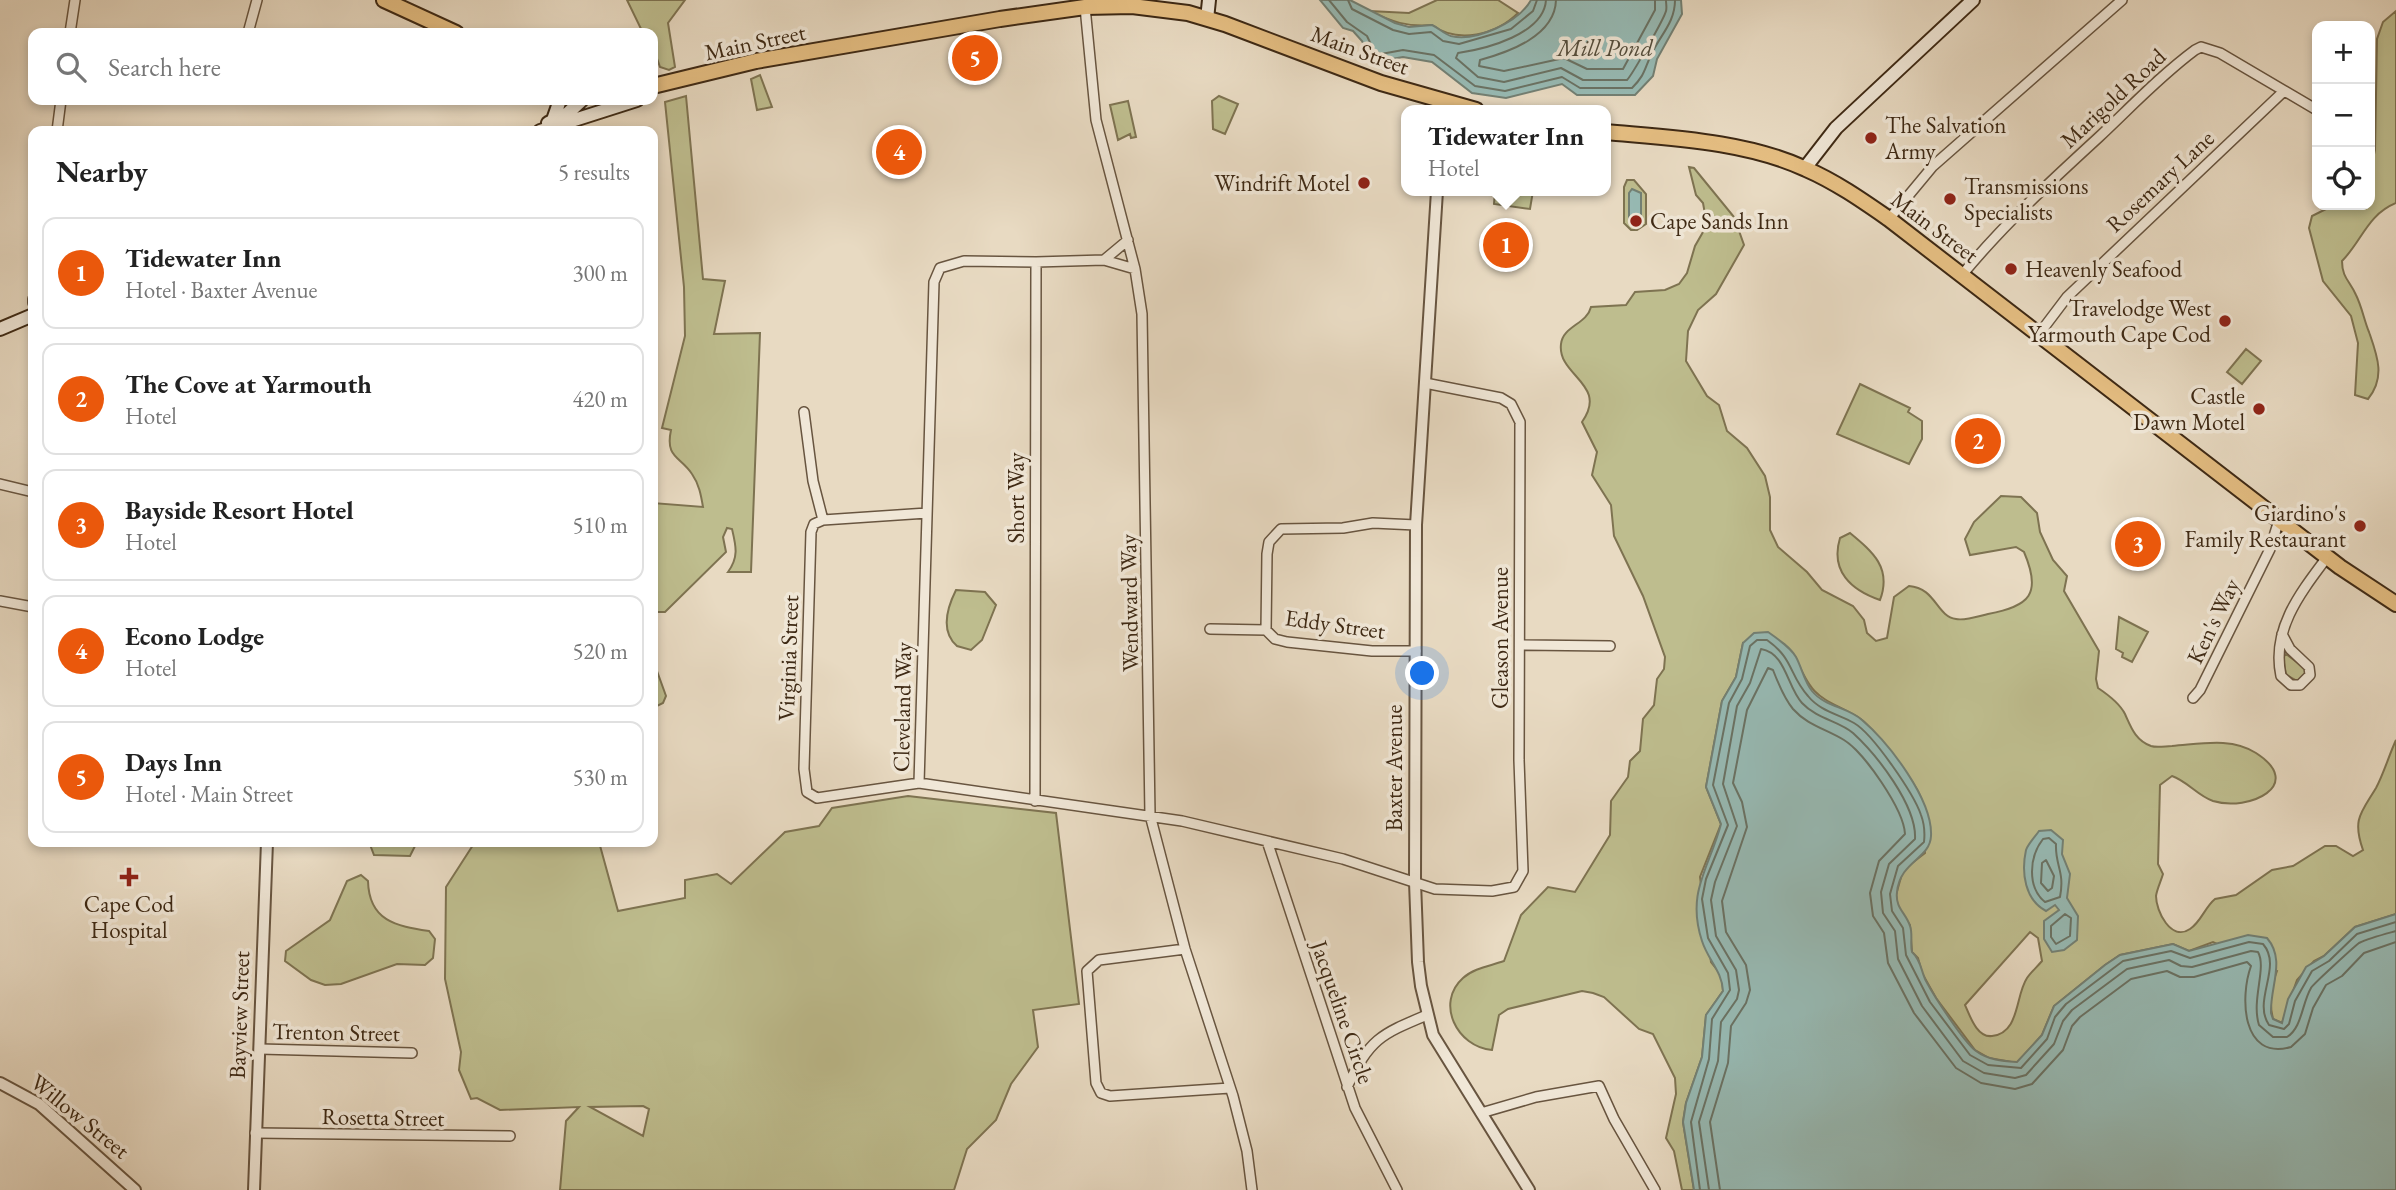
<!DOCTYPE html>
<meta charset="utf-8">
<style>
body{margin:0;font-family:"EB Garamond",serif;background:#f6f6f6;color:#222}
.controls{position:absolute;right:21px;top:21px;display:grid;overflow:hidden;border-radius:14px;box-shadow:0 4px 10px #0003}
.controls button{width:63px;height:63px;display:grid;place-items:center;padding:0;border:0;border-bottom:2px solid #e0e0e0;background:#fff;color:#222;font:35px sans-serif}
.you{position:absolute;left:1423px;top:674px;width:24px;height:24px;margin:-18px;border:5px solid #fff;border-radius:50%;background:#1a73e8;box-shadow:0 0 0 10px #1a73e833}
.badge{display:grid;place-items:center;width:46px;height:46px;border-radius:50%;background:#ea580c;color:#fff;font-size:23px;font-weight:700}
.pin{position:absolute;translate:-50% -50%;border:4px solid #fff;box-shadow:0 2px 7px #0006}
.popup{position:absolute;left:1401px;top:105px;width:210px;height:91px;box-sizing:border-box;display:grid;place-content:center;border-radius:14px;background:#fff;filter:drop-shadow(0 2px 5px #0005);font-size:23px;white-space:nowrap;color:#767676}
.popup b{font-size:26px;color:#222}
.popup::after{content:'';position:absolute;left:50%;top:100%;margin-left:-14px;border:14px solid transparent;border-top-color:#fff}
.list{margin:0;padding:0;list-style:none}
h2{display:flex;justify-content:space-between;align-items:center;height:91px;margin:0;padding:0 28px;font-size:30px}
h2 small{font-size:23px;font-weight:400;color:#767676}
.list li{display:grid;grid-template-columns:46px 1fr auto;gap:21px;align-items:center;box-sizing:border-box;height:112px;margin:0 14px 14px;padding:0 14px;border:2px solid #e0e0e0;border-radius:14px}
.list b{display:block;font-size:26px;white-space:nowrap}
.list p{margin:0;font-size:23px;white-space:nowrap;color:#767676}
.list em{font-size:23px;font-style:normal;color:#767676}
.icon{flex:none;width:38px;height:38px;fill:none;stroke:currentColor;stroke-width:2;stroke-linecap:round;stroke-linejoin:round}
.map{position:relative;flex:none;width:2396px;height:1190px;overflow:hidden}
.search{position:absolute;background:#fff;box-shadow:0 4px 10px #0003;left:28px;top:28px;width:630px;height:77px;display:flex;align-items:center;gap:18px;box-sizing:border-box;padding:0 24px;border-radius:14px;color:#767676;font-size:26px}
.panel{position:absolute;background:#fff;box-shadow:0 4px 10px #0003;left:28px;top:126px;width:630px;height:721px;border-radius:14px}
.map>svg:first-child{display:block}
.green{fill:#bebd8e;stroke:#7e7351;stroke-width:2;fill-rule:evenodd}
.water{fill:#97bab4;stroke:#738074;stroke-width:2}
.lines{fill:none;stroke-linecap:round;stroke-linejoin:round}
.shore{stroke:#6a7264;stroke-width:2}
.minor-casing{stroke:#685540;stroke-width:12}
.tertiary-casing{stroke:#685540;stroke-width:14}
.secondary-casing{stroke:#3e2914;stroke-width:16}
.primary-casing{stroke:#3e2914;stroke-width:18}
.minor{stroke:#f0e7d7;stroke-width:9}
.tertiary{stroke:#f0e7d7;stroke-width:10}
.secondary{stroke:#f0e7d7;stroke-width:12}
.primary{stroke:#e4bd81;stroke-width:14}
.poi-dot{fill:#8f2418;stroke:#f0e7d7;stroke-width:2.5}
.labels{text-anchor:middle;stroke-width:7;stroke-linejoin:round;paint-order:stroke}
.street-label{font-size:23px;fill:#3e2914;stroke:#f0e7d7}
.poi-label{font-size:23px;fill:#3e2914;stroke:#f0e7d7;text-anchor:start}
.water-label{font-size:24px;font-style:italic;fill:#544d3c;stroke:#f0e7d7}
</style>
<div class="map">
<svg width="2396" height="1190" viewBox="0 0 2396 1190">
<rect width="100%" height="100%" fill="#e8dac2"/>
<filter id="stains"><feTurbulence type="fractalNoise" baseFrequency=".00286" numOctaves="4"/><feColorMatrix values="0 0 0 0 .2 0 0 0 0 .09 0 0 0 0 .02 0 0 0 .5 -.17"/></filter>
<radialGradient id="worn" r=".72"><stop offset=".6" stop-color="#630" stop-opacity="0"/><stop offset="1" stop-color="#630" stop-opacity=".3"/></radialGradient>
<path class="green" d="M627 0H685L668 23 675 67 669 70 660 67 653 47V33H643Z
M1437 0H1498L1518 13C1496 35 1458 44 1432 25 1407 27 1392 22 1369 11L1409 13Z
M2396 11V203C2367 215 2362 241 2342 261 2342 278 2350 281 2356 295 2362 307 2364 320 2369 332 2377 355 2386 377 2368 399L2355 395 2358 343 2351 316 2323 281 2309 228 2312 216 2334 205H2370V172L2375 150 2377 39 2383 22Z
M760 75 772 107 757 110 751 79Z
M686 96 703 279 725 281 714 334 760 333 751 572H728C739 557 736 546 732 529L727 528 723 537 726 552 665 612H653V503L703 507C701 495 699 484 692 474 680 456 665 458 671 430L662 428 685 336 684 287 665 102Z
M1219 96 1238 104 1225 134 1213 129 1212 101Z
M1128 101 1136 137 1131 138 1130 134 1118 140 1110 105Z
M1689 167 1694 168 1734 217 1744 245 1716 294 1698 310 1688 331 1686 361 1707 396 1719 405 1727 431 1747 448 1765 476 1770 497V530L1778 547 1807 572 1822 590 1853 606 1864 620 1867 633 1876 641 1887 638 1894 597 1909 586C1936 588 1936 616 1956 619 1965 621 1979 616 1988 614 2030 606 2042 594 2024 552L2016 547 1970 555 1965 539 1974 522 2001 496 2021 497 2037 513 2040 532 2053 560 2067 576 2064 591 2099 651 2096 679 2098 688C2107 694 2120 704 2125 714 2131 727 2135 740 2151 746 2157 748 2166 746 2172 746 2201 744 2231 737 2256 753 2306 785 2249 812 2213 801 2198 796 2187 781 2172 776L2160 785 2158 864 2163 874C2161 881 2157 889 2156 896 2156 911 2171 942 2190 929 2201 922 2205 907 2215 899L2236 895 2272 870 2293 866 2325 846H2336L2353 856 2363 850C2352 819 2361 813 2376 788 2384 773 2389 755 2396 740V914L2355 927 2324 956 2314 961 2297 980 2282 1023 2273 1019C2269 1003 2271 986 2277 971L2213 942 2189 951 2173 944 2120 955 2105 965 2054 1006 2042 1035 2017 1063 1989 1058 1975 1050 1936 998 1922 973 1918 958 1912 952 1910 925 1898 908 1896 895 1903 870 1925 853C1924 836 1926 814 1921 798 1916 783 1872 725 1858 717 1820 696 1813 700 1795 656L1743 643 1736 677 1722 701 1706 787 1721 824 1700 877 1711 962 1722 976 1723 991 1706 1015 1702 1057 1686 1103 1683 1122 1694 1190H1682L1674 1151 1666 1138 1676 1094 1675 1078 1653 1034 1639 1029 1604 997 1593 993 1582 991 1508 1009 1499 1015 1492 1050C1457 1047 1435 1003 1463 978 1474 968 1490 966 1504 961L1521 915 1548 887 1575 892 1610 835 1611 801 1628 777 1630 761 1640 751 1643 719 1654 705 1657 679 1664 669 1665 657 1643 596 1614 536 1611 505 1592 475 1597 452 1582 422C1609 384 1557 376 1561 344 1563 326 1587 324 1591 307L1626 305 1635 292 1665 290 1679 284 1687 273 1695 246 1707 225 1703 203 1696 195ZM2030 932 2038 938 2042 961C2037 967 2031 972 2027 978 2015 996 2020 1033 1992 1036 1977 1038 1970 1016 1965 1005Z
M1627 180H1634L1646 194V224L1637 230H1631L1624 223V187Z
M1495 191H1533L1530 209 1494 204Z
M2246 349 2261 361 2242 384 2227 372Z
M1860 384 1910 408 1908 412 1922 421V439L1909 464 1837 434Z
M1850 533C1873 552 1892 568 1880 600 1851 590 1830 571 1840 538Z
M956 590 985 592 996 605 982 640 971 650 957 646C940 631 947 608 956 590Z
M2119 617 2148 632 2132 662 2122 657 2123 653 2116 649Z
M2286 654 2306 669 2304 677 2297 681 2286 675 2283 657Z
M653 660 666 696 663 703 653 708Z
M908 796 1056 813 1079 1004 1033 1010 1038 1047 1011 1084 996 1120 967 1149 954 1190H560L566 1121 579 1107 500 1110 477 1098 471 1099 459 1070 461 1052 445 979 446 887 475 842H599L618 911 685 898V880L717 874 731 884 785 832 819 826 832 808ZM643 1106 649 1109 643 1136 590 1107Z
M369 842H417L410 856 374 855Z
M361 875 368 881C369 921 396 926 429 931L435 939 433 958 425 965 397 964 341 984 325 985 311 980 285 961 286 951 330 920 347 881Z"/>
<path class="water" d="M1320 0H1350L1395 23 1409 27 1432 25C1439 28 1444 34 1451 36 1476 42 1519 22 1531 0H1681L1682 14 1657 59 1653 76 1635 95H1577L1562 84 1506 98 1472 93 1432 62 1403 57 1380 61 1370 57 1362 41 1353 31 1343 28Z
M1632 189 1641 193V220H1629V193Z
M1768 632C1778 639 1790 647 1796 657 1802 668 1804 681 1812 691 1825 707 1848 707 1862 720 1889 743 1933 800 1931 836 1930 859 1900 861 1897 892 1895 908 1906 913 1910 926 1913 934 1910 944 1912 952 1921 960 1921 971 1926 981 1934 996 1963 1041 1976 1051 1988 1060 2003 1061 2017 1062L2042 1035 2054 1006 2105 965 2120 955 2173 944 2189 951 2248 935 2267 938C2286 960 2270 986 2271 1013L2273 1019 2282 1023 2288 999 2306 967 2324 956 2355 927 2396 914V1190H1694L1683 1122 1686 1103 1702 1057 1706 1015 1723 991C1722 971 1708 960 1702 941 1686 892 1709 869 1721 824L1706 787 1722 701 1736 677 1743 643 1754 633Z
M2051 830 2063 840 2062 854 2070 874 2067 898 2078 916 2077 940 2064 950 2052 952 2044 939V921L2059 910 2055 905 2046 911C2025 900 2021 873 2026 850 2028 844 2035 837 2039 831Z"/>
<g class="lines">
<path class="shore" d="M1329 0 1347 22 1367 36 1374 51 1381 54 1403 50 1434 55 1475 86 1505 91 1562 77 1580 88H1632C1645 75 1644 70 1651 55 1660 35 1675 23 1675 0
M1348 0 1352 9 1393 30 1409 34 1431 32 1443 41 1459 44 1511 29 1533 11 1537 0
M1546 0C1544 34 1486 49 1458 53L1456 58 1478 77 1504 82 1561 68 1583 80H1627C1632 75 1664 19 1666 11 1667 8 1666 4 1666 0
M1556 0C1555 36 1509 52 1480 60L1479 66 1504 71 1564 58 1587 69H1623L1655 10V0
M2049 838 2056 844C2055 866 2065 871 2060 897L2045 902C2027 887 2029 857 2043 839Z
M2046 860 2054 876 2052 888 2048 891 2041 883 2042 863Z
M2065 914 2071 918 2070 936 2056 944 2051 937V926Z
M1700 1190 1691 1122 1709 1059 1712 1019 1730 990 1728 973 1708 938 1702 899 1706 879 1728 825 1713 785 1729 703 1742 679 1750 646 1757 640H1767C1794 659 1789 675 1808 696 1820 711 1838 714 1854 723 1873 734 1914 794 1921 815 1924 823 1925 833 1924 842L1898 866 1890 894 1892 911 1903 928 1906 955 1930 1002 1970 1055 1988 1065 2021 1068 2047 1039 2055 1017 2066 1004 2123 961 2171 951 2190 958 2249 942 2263 944C2283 967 2252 1000 2269 1025L2284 1029 2289 1024 2295 1001 2312 971 2329 961 2357 934 2396 922
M1709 1190 1699 1122 1718 1061 1721 1022 1737 999 1739 990 1736 970 1716 936 1711 900 1715 882 1737 826 1723 784 1737 706 1750 683 1761 649C1786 653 1787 687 1802 703 1817 719 1839 721 1853 733 1877 755 1917 806 1915 839L1889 864 1881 892 1883 913 1895 931 1898 959 1922 1006 1963 1061 1984 1073 2015 1078 2026 1075 2054 1044 2063 1021 2072 1010 2127 969 2169 960 2181 966 2192 967 2251 951 2258 952C2267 968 2251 1000 2259 1025L2273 1037H2287C2302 1028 2302 1003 2311 988 2312 985 2355 946 2359 943 2369 938 2385 934 2396 931
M1720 1190 1710 1122 1728 1063 1731 1026 1746 1003 1750 990 1746 965 1726 932 1722 901 1747 827 1742 802 1733 783 1747 710 1768 668 1773 670C1778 683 1784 698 1793 709 1807 725 1826 729 1844 740 1864 752 1904 810 1905 834L1879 861 1870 893 1873 916 1884 933 1888 963 1914 1013 1956 1068 1981 1083 2015 1089 2032 1084 2063 1050 2072 1026 2080 1017 2131 979 2167 971 2180 977H2194L2247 962 2251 966C2240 996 2241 1061 2291 1047L2305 1034 2313 1008 2326 985 2342 976 2364 953 2396 942"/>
<g class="minor-casing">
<path id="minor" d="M1085 7 1096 120 1135 269 1142 314 1150 815 1185 949 1233 1096 1247 1151 1252 1190
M70 33 75 0
M248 33 257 0
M57 131 61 100
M1889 219 1933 166 2122 0
M1104 260 1128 240
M1036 262 964 261 940 268 934 282 919 783 1182 821 1343 859 1435 889 1492 891 1514 887 1523 871 1519 760 1520 422 1511 404 1501 398 1425 383
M1962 275C2003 225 2051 181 2099 137 2130 108 2160 76 2195 50L2201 47 2220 53 2317 110
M33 299V303
M2039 334 2067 297 2284 91
M804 412 813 481 823 520
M0 484 33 492
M0 601 33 607
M1210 629 1266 630 1275 639 1287 642 1372 651H1416
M1266 630 1267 554 1269 542 1281 529 1343 528 1373 523 1416 525
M2282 634 2290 649 2309 667 2310 675 2300 685H2291L2281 676C2271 629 2301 592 2328 556
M1521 645 1610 646
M2193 698 2200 690 2270 549 2279 520
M919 783 817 798 807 792 804 769 811 532 814 524 823 520 927 513
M1035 801 1036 262 1104 260 1135 269
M1267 841 1355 1108 1397 1190
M1185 949 1099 960 1087 971 1096 1083 1101 1093 1110 1096 1230 1088
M260 1049 412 1053
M1347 1087C1370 1039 1379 1035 1427 1015
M1481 1113 1536 1097 1599 1086 1614 1119 1655 1190
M255 1133 510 1136"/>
</g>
<g class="tertiary-casing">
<path id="tertiary" d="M1437 191 1416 525 1415 882 1418 962 1421 986 1433 1035 1529 1190
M0 1083 39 1104 135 1190
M254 1190 267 842"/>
</g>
<g class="secondary-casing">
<path id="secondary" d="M1207 19 1209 0
M553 120 560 100
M548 123 568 113 582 100
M540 131 637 100
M1805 168 1836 128 1973 0
M0 329 33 315"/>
</g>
<g class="primary-casing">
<path id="primary" d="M384 0 456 33
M653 86 756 61 1000 19 1085 7 1132 6 1188 13 1225 24 1381 83 1476 110
M1606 132C1671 138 1746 141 1806 169 1836 182 1863 201 1889 219L2340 567 2396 604"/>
</g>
<use href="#minor" class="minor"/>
<use href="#tertiary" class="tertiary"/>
<use href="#secondary" class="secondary"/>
<use href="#primary" class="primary"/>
</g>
<g class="poi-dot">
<circle cx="1871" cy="138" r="7"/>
<circle cx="1364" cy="183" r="7"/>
<circle cx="1950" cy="199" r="7"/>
<circle cx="1636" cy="221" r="7"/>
<circle cx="2011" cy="269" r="7"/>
<circle cx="2225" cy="321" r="7"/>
<circle cx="2259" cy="409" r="7"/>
<circle cx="2360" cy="526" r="7"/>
<path d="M125.5 866.5h7v7h7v7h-7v7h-7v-7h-7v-7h7z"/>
</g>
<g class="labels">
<g class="street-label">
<text transform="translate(755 42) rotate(-12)" y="8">Main Street</text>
<text transform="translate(1360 50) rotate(20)" y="8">Main Street</text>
<text transform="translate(2113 98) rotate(-43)" y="8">Marigold Road</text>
<text transform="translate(2160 181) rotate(-43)" y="8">Rosemary Lane</text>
<text transform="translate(1935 227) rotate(37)" y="8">Main Street</text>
<text transform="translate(1016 498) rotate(-90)" y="8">Short Way</text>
<text transform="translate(1129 603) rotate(-91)" y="8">Wendward Way</text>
<text transform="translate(2213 621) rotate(-64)" y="8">Ken's Way</text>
<text transform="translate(1335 624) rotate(8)" y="8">Eddy Street</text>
<text transform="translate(1500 638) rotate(-90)" y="8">Gleason Avenue</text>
<text transform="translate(788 658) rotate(-88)" y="8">Virginia Street</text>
<text transform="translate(902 707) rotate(-89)" y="8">Cleveland Way</text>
<text transform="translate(1394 768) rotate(-90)" y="8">Baxter Avenue</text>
<text transform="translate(1343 1012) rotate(71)" y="8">Jacqueline Circle</text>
<text transform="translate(239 1015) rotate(-88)" y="8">Bayview Street</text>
<text transform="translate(336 1032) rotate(1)" y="8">Trenton Street</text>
<text transform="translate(80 1116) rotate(39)" y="8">Willow Street</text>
<text transform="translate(383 1117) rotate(1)" y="8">Rosetta Street</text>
</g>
<g class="poi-label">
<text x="1885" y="133">The Salvation<tspan x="1885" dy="26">Army</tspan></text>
<text x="1350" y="191" text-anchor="end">Windrift Motel</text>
<text x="1964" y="194">Transmissions<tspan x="1964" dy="26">Specialists</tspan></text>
<text x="1650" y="229">Cape Sands Inn</text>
<text x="2025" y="277">Heavenly Seafood</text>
<text x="2211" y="316" text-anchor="end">Travelodge West<tspan x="2211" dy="26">Yarmouth Cape Cod</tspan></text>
<text x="2245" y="404" text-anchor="end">Castle<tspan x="2245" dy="26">Dawn Motel</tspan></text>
<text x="2346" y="521" text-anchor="end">Giardino's<tspan x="2346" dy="26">Family Restaurant</tspan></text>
<text x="129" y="912" text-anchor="middle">Cape Cod<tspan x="129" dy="26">Hospital</tspan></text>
</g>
<g class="water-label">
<text x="1605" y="56">Mill Pond</text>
</g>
</g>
<rect width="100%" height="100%" filter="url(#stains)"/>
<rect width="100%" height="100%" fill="url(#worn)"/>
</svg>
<div class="controls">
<button>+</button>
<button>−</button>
<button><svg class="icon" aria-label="locate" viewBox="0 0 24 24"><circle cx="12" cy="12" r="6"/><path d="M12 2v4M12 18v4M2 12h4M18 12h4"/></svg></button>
</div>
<div class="you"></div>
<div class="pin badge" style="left:1506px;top:245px">1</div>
<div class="popup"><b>Tidewater Inn</b>Hotel</div>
<div class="pin badge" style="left:1978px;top:441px">2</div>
<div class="pin badge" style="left:2138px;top:544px">3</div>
<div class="pin badge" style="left:899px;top:152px">4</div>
<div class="pin badge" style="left:975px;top:58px">5</div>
<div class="search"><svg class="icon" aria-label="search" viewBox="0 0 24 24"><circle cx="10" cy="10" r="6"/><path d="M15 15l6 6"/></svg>Search here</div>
<section class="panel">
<h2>Nearby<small>5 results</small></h2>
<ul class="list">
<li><span class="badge">1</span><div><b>Tidewater Inn</b><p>Hotel · Baxter Avenue</p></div><em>300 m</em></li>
<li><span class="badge">2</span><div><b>The Cove at Yarmouth</b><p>Hotel</p></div><em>420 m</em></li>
<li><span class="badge">3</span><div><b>Bayside Resort Hotel</b><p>Hotel</p></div><em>510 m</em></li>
<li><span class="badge">4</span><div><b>Econo Lodge</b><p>Hotel</p></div><em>520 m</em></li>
<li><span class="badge">5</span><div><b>Days Inn</b><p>Hotel · Main Street</p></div><em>530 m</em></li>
</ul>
</section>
</div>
